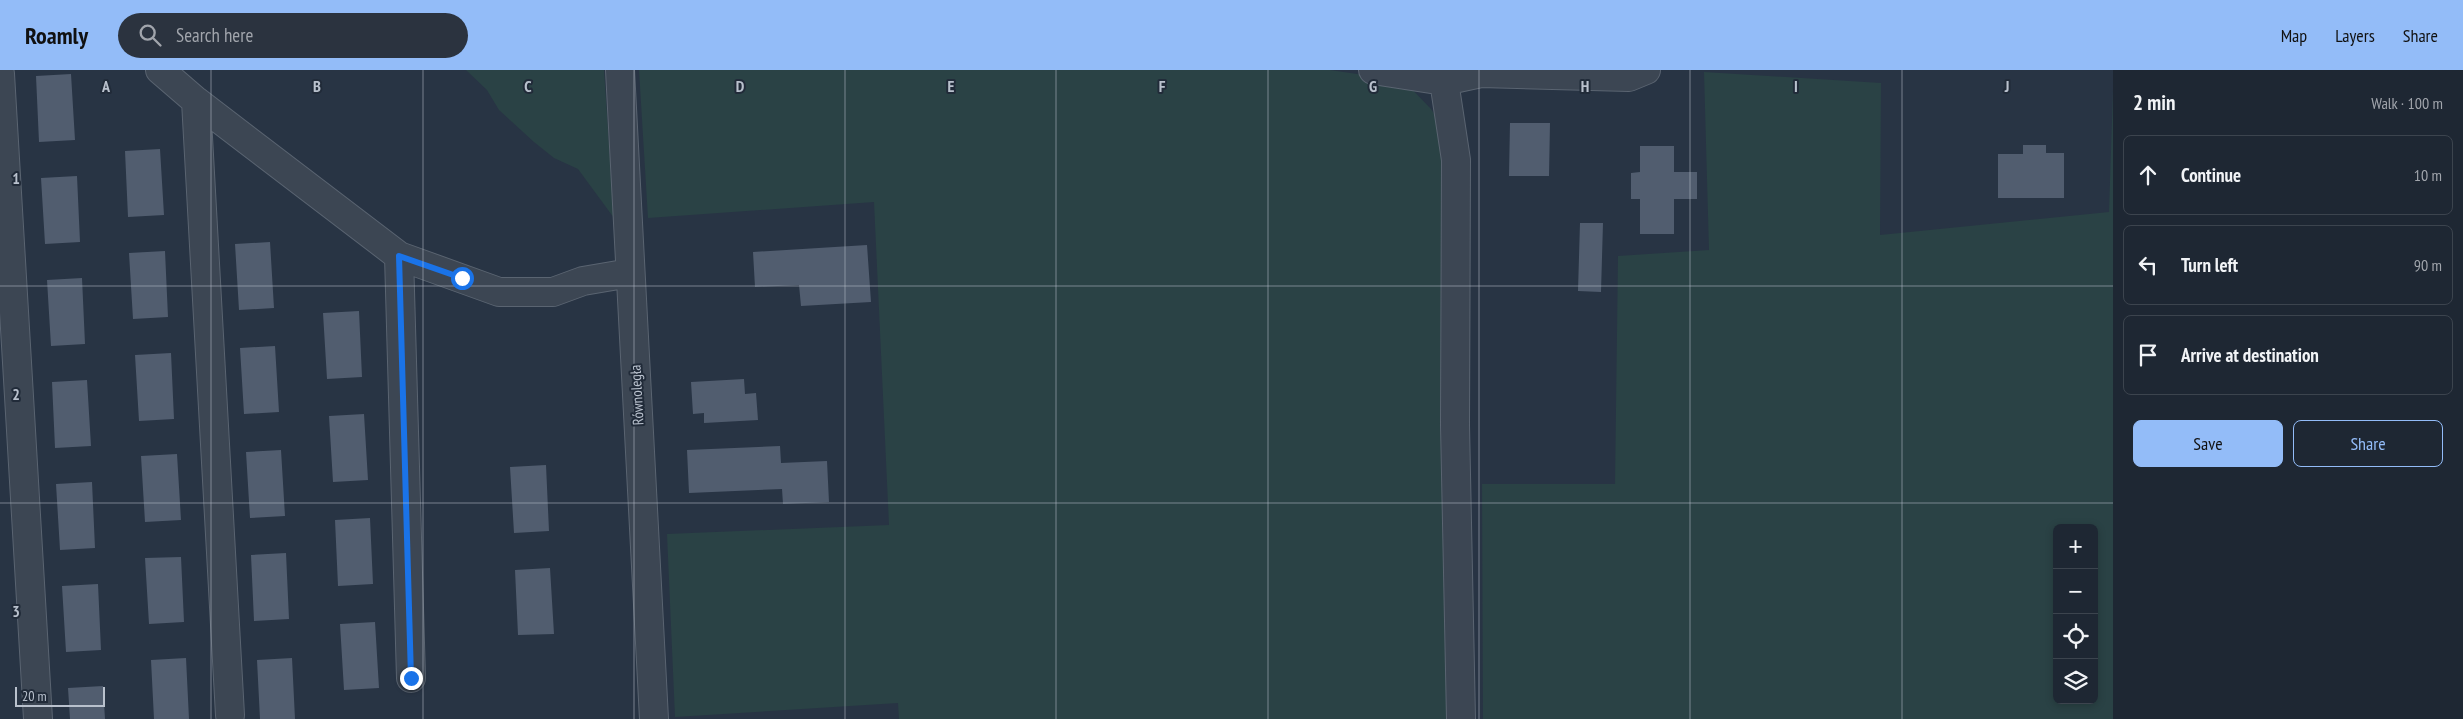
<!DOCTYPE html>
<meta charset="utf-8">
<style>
body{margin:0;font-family:"PT Sans Narrow",sans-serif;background:#2b333f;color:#f1f3f6}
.controls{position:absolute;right:15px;bottom:15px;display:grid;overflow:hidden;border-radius:8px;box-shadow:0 2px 8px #0003}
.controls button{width:45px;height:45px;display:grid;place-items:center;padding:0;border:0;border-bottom:1px solid #3c444e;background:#1e2733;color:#f1f3f6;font:25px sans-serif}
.scale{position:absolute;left:15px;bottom:12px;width:90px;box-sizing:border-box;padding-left:5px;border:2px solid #b9c1cd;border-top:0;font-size:14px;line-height:18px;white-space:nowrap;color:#b9c1cd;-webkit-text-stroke:4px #212b39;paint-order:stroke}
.stop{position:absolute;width:15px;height:15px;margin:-11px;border:4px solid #1a73e8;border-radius:50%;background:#fff}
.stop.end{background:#1a73e8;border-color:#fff;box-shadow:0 1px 5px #0008}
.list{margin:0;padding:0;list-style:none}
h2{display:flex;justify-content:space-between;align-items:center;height:65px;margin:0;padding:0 20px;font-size:21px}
h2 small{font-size:16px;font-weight:400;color:#a1a5ac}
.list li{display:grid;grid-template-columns:32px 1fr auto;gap:15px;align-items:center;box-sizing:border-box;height:80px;margin:0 10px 10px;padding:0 10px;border:1px solid #3c444e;border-radius:8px}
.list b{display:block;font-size:19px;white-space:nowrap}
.list em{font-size:16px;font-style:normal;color:#a1a5ac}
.actions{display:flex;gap:10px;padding:15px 20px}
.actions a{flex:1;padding:11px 0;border:1px solid #93bcf8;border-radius:8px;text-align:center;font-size:18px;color:#93bcf8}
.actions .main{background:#93bcf8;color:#111}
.icon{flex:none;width:28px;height:28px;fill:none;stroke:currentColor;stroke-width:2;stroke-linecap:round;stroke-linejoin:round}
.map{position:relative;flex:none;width:2113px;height:649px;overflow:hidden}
header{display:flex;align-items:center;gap:30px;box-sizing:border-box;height:70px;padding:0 25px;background:#93bcf8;color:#111}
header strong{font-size:24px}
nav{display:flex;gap:28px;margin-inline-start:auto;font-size:18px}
.search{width:350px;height:45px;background:#2b333f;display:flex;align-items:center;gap:12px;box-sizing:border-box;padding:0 18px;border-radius:28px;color:#a1a5ac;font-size:19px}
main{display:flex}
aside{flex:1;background:#1e2733}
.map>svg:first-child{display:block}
.green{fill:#2a4245;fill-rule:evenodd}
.building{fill:#515d6f}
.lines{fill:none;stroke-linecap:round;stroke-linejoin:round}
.minor-casing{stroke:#5a6471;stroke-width:30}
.minor{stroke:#3c4653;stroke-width:28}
.route{stroke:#1a73e8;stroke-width:6}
.grid{fill:none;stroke:#b9c1cd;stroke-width:1;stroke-opacity:0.55}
.labels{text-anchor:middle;stroke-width:4;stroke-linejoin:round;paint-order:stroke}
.street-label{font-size:15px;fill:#b9c1cd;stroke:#212b39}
.grid-label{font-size:16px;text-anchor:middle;font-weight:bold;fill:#b9c1cd;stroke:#212b39;stroke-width:4;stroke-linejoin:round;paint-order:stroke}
</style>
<header>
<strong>Roamly</strong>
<div class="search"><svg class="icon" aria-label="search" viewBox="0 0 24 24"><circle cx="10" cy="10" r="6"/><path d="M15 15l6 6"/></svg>Search here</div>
<nav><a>Map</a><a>Layers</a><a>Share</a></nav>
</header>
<main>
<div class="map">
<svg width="2113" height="649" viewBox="0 0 2113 649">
<rect width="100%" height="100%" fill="#283444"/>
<path class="green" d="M466 0H604L614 148 578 99 554 88 534 72 499 40 487 20Z
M639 0H1330L1404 11 1431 39 1445 60 1449 649H899L898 633 675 647 667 464 889 455 874 132 648 148Z
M1704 2 1881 13 1880 165 2109 142 2113 19V649H1483L1482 414H1615L1618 186 1709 180ZM2057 458H2094V630H2057Z"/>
<path class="building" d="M71 4 75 70 39 72 36 6Z
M1510 53H1550L1549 106H1509Z
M2023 75H2046V83H2064V128H1998V84H2023Z
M1640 76H1674V102H1697V129H1674V164H1640V129H1631V103L1640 102Z
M160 79 164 145 128 147 125 81Z
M77 106 80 172 45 174 41 108Z
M1580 153H1603L1601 222 1578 221Z
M270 172 274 238 239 240 235 174Z
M867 175 871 232 801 236 799 215 755 217 753 182Z
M165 181 168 247 133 249 129 183Z
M82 208 85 274 51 276 47 210Z
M359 241 362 307 327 309 323 243Z
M275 276 279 342 244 344 240 278Z
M171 283 174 349 139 351 135 285Z
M744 309 745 324 756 323 758 350 704 353V343L693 344 691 312Z
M87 310 91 376 55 378 52 312Z
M364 344 368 410 333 412 329 346Z
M780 376 781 393 827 391 829 432 783 434 782 419 689 423 687 380Z
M281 380 285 446 250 448 246 382Z
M177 384 181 450 145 452 141 386Z
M546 395 549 461 514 463 510 397Z
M92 412 95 478 60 480 56 414Z
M370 448 373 514 338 516 335 450Z
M286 483 289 549 254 551 251 485Z
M181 487 184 552 149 554 145 488Z
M550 498 554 564 518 565 515 500Z
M98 514 101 580 66 582 62 516Z
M375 552 379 618 344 620 340 554Z
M186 588 189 649H154L151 590Z
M292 588 295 649H260L257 590Z
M103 616 105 649H70L68 618Z"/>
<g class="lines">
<g class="minor-casing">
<path id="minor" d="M160 0 196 31 399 186 499 222H553L583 211 630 203
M620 0 654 649
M1373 0 1444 11 1456 90 1455 355 1461 649
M0 4 38 649
M1444 11 1481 3 1629 7 1646 0
M196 31 230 645
M399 186 411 608"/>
</g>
<use href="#minor" class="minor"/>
</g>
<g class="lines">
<path class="route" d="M411 608 399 186 462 208"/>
</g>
<path class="grid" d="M211 0V649M423 0V649M634 0V649M845 0V649M1056 0V649M1268 0V649M1479 0V649M1690 0V649M1902 0V649M0 216H2113M0 433H2113"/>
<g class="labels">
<g class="street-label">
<text transform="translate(637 325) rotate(-93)" y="5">Równoległa</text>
</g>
</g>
<g class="grid-label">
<text x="106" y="22">A</text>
<text x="317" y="22">B</text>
<text x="528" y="22">C</text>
<text x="740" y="22">D</text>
<text x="951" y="22">E</text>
<text x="1162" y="22">F</text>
<text x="1373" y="22">G</text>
<text x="1585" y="22">H</text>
<text x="1796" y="22">I</text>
<text x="2007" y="22">J</text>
<text x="16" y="114">1</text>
<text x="16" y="330">2</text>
<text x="16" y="547">3</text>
</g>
</svg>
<div class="controls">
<button>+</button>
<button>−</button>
<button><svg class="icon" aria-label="locate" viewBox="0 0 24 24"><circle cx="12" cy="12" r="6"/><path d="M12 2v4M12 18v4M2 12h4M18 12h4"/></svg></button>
<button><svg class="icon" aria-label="layers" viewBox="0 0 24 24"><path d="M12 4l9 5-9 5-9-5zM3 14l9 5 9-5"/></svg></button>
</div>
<div class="scale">20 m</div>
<div class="stop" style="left:462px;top:208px"></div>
<div class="stop end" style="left:411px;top:608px"></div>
</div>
<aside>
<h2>2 min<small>Walk · 100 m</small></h2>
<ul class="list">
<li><svg class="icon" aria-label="ahead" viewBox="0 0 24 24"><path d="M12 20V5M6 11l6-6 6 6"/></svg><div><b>Continue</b></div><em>10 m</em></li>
<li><svg class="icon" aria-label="left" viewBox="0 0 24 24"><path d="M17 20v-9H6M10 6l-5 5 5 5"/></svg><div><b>Turn left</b></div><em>90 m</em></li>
<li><svg class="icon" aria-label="arrive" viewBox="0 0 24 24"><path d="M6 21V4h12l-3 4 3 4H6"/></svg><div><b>Arrive at destination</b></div></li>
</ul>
<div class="actions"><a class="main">Save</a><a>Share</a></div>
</aside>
</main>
